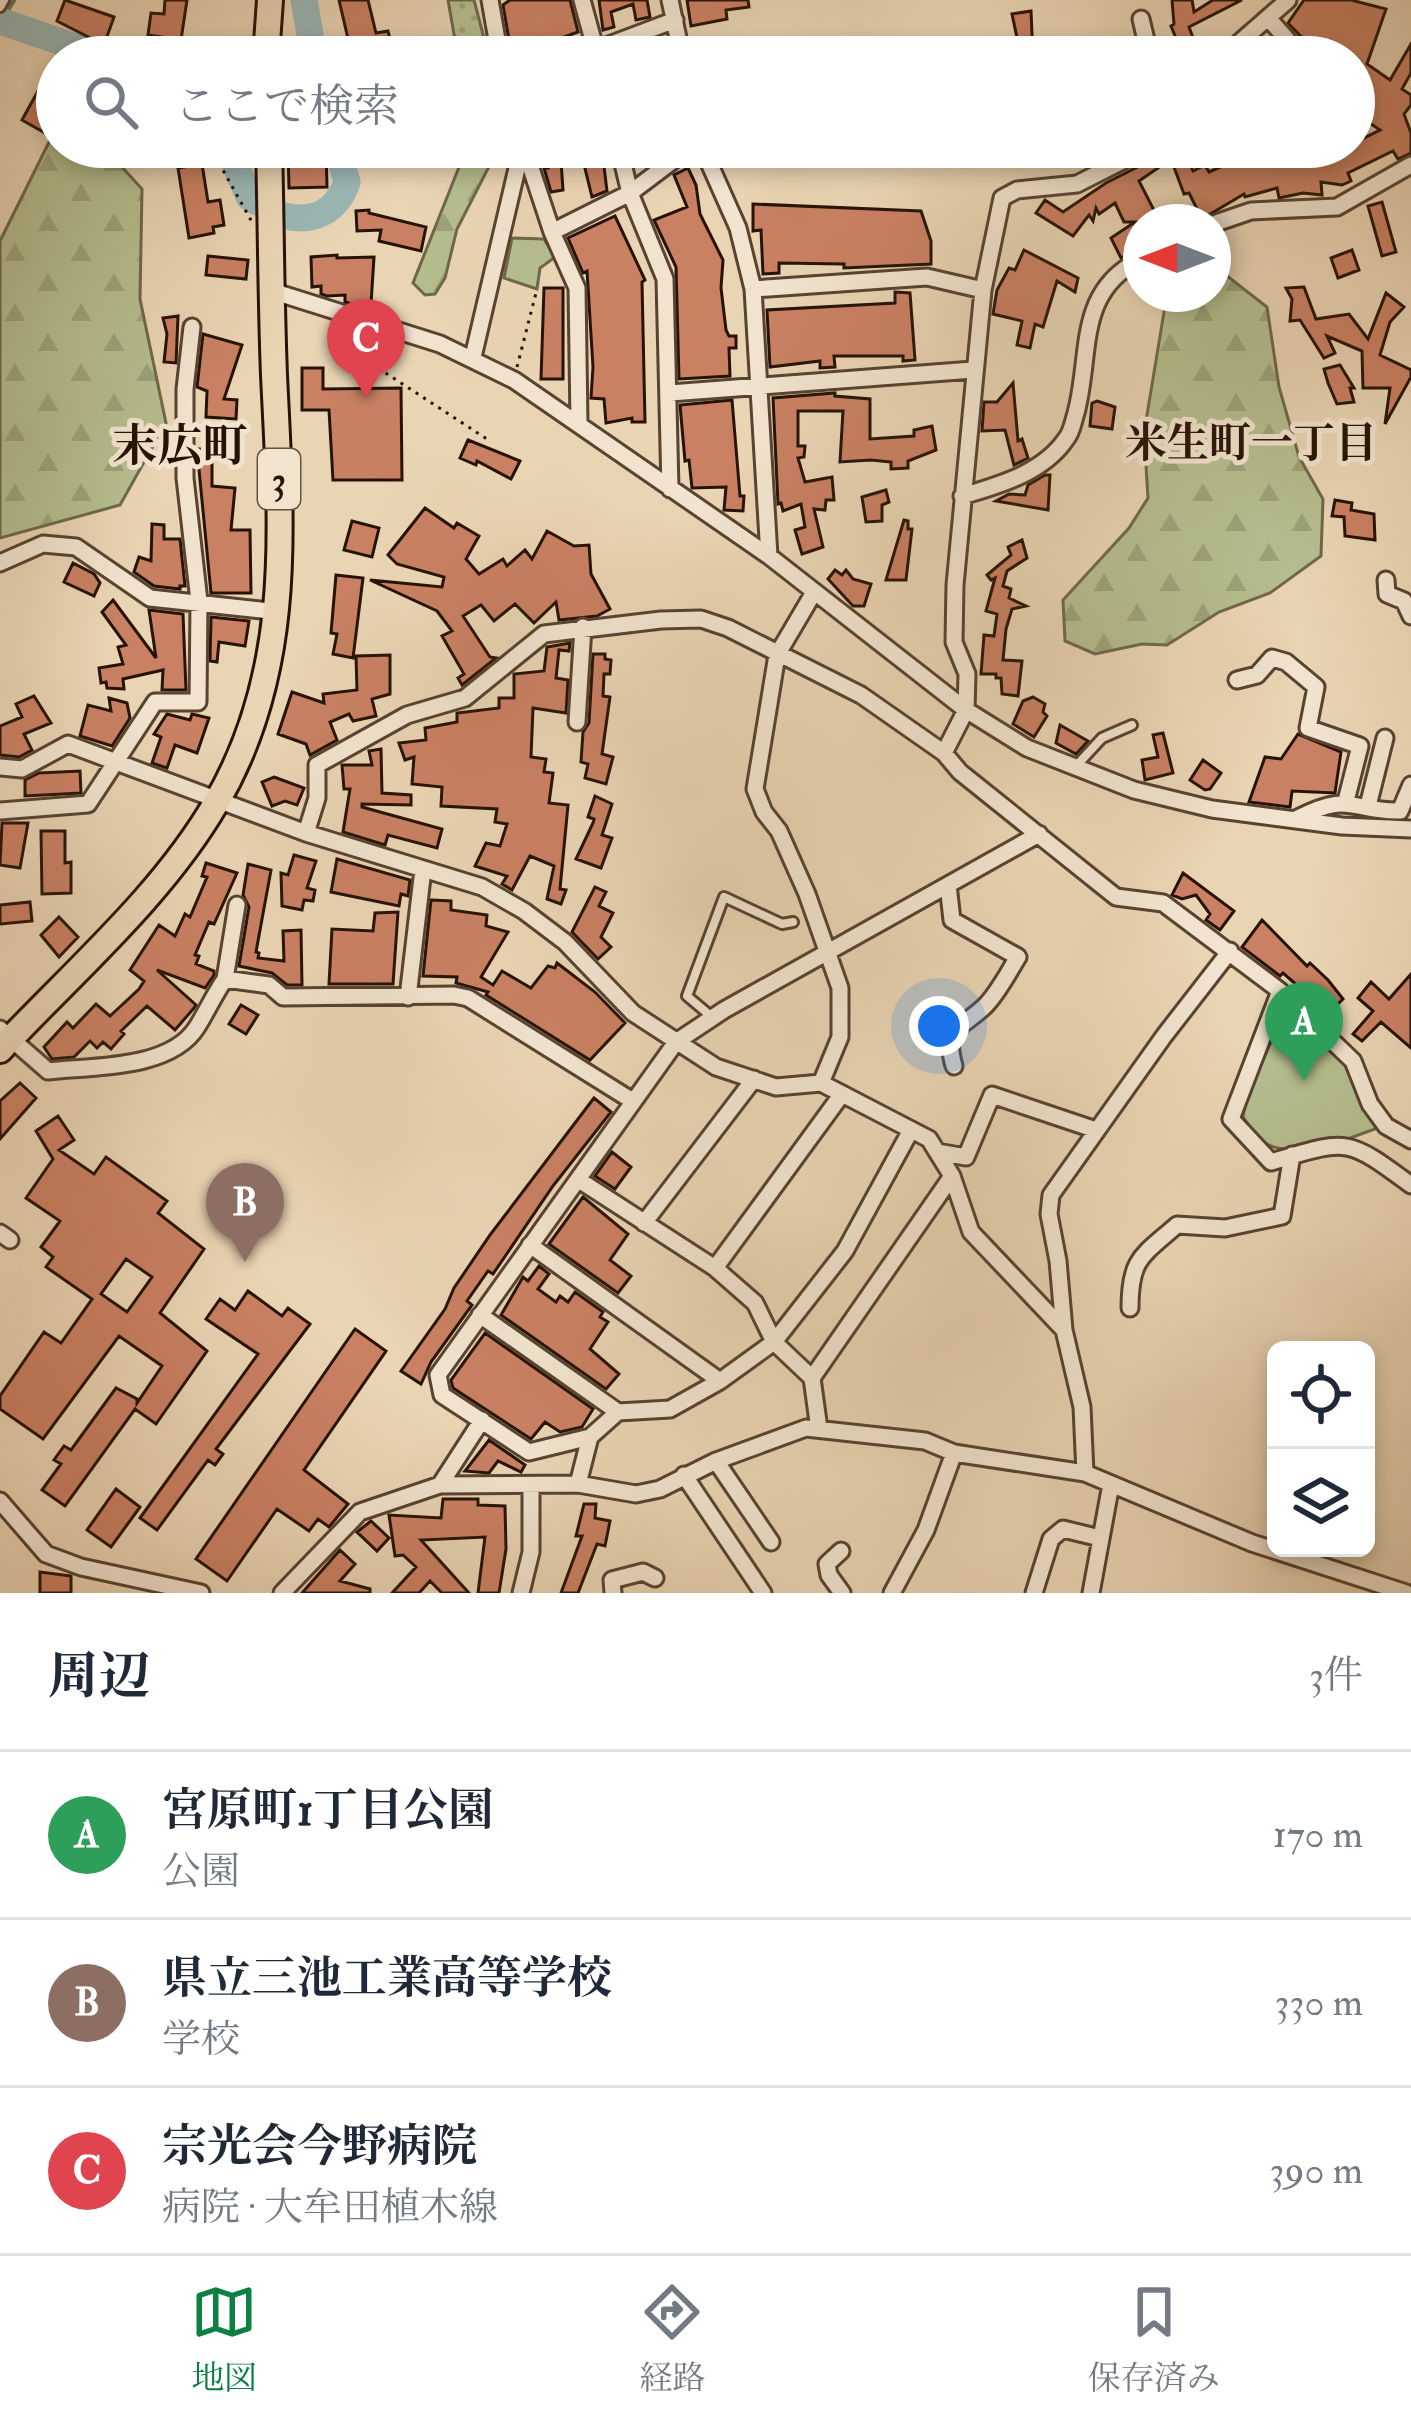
<!DOCTYPE html>
<html lang="ja">
<meta charset="utf-8">
<style>
body{margin:0;font-family:"IM FELL Double Pica","Noto Serif JP",serif;background:#f2f2f3;color:#1f2937}
.controls{position:absolute;right:36px;bottom:36px;display:grid;overflow:hidden;border-radius:18px;box-shadow:0 6px 18px #0003}
.controls button{width:108px;height:108px;display:grid;place-items:center;padding:0;border:0;border-bottom:3px solid #e0e1e3;background:#fff;color:#1f2937;font:60px sans-serif}
.compass{position:absolute;left:1123px;top:204px;width:108px;height:108px;border-radius:50%;background:#fff;box-shadow:0 6px 18px #0003;rotate:270deg}
.you{position:absolute;left:939px;top:1026px;width:42px;height:42px;margin:-30px;border:9px solid #fff;border-radius:50%;background:#1a73e8;box-shadow:0 0 0 18px #1a73e833}
.badge{display:grid;place-items:center;width:78px;height:78px;border-radius:50%;background:#0b8043;color:#fff;font-size:39px;font-weight:700}
.pin{position:absolute;translate:-50% -99px;filter:drop-shadow(0 3px 6px #0008)}
.pin::after{content:'';position:absolute;top:63px;width:42px;height:36px;background:inherit;clip-path:polygon(0 0,100% 0,50% 100%)}
.list{margin:0;padding:0;list-style:none}
h2{display:flex;justify-content:space-between;align-items:center;height:156px;margin:0;padding:0 48px;font-size:51px}
h2 small{font-size:39px;font-weight:400;color:#747a83}
.list li{display:grid;grid-template-columns:78px 1fr auto;gap:36px;align-items:center;box-sizing:border-box;height:168px;padding:0 48px;border-top:3px solid #e0e1e3}
.list b{display:block;font-size:45px;white-space:nowrap}
.list p{margin:0;font-size:39px;white-space:nowrap;color:#747a83}
.list em{font-size:39px;font-style:normal;color:#747a83}
.icon{flex:none;width:66px;height:66px;fill:none;stroke:currentColor;stroke-width:2;stroke-linecap:round;stroke-linejoin:round}
.map{position:relative;flex:none;width:1411px;height:1593px;overflow:hidden}
.search{position:absolute;background:#fff;box-shadow:0 6px 18px #0003;left:36px;right:36px;top:36px;height:132px;display:flex;align-items:center;gap:30px;box-sizing:border-box;padding:0 42px;border-radius:66px;color:#747a83;font-size:45px}
.sheet{height:660px;background:#fff}
nav{display:flex;justify-content:space-around;align-items:center;box-sizing:border-box;height:168px;border-top:3px solid #e0e1e3;background:#fff;font-size:33px;color:#747a83}
nav a{display:grid;justify-items:center;gap:6px}
nav .on{color:#0b8043}
.map>svg:first-child{display:block}
.grass{fill:url(#grass-dots);stroke:#6e684a;stroke-width:3}
.forest{fill:url(#forest-firs);stroke:#6e684a;stroke-width:3}
.park{fill:#b5bd8e;stroke:#6e684a;stroke-width:3}
.lines{fill:none;stroke-linecap:round;stroke-linejoin:round}
.stream{stroke:#6b756f;stroke-width:4.5}
.river{stroke:#99b7b5;stroke-width:27}
.building{fill:#c98063;stroke:#271306;stroke-width:3;fill-rule:evenodd}
.service-casing{stroke:#584331;stroke-width:14}
.minor-casing{stroke:#584331;stroke-width:21}
.primary-casing{stroke:#271306;stroke-width:30}
.path{stroke:#271306;stroke-width:3;stroke-dasharray:3 6;stroke-linecap:butt}
.service{stroke:#f1e3ce;stroke-width:8}
.minor{stroke:#f1e3ce;stroke-width:15}
.primary{stroke:#e9d4b3;stroke-width:24}
.labels{text-anchor:middle;stroke-width:10;stroke-linejoin:round;paint-order:stroke}
.shield{fill:#f1e3ce;stroke:#645142;stroke-width:3}
.shield-label{font-size:36px;font-weight:bold;fill:#271306}
.neighbourhood-label{font-size:42px;font-weight:bold;fill:#271306;stroke:#f1e3ce}
.quarter-label{font-size:45px;font-weight:bold;fill:#271306;stroke:#f1e3ce}
</style>
<div class="map">
<svg width="1411" height="1593" viewBox="0 0 1411 1593">
<defs>
<pattern id="grass-dots" width="8" height="8" patternUnits="userSpaceOnUse" patternTransform="scale(3)"><rect width="8" height="8" fill="#b5bd8e"/><path d="M2 2h.1M6 6h.1" fill="none" stroke="#9ca279" stroke-width="1.8" stroke-linecap="round"/></pattern>
<pattern id="forest-firs" width="22" height="20" patternUnits="userSpaceOnUse" patternTransform="scale(3)"><rect width="22" height="20" fill="#b5bd8e"/><path d="M5 1l3.5 6h-7zM16 11l3.5 6h-7z" fill="#9ca279"/></pattern>
</defs>
<rect width="100%" height="100%" fill="#e9d4b3"/>
<filter id="stains"><feTurbulence type="fractalNoise" baseFrequency=".00167" numOctaves="4"/><feColorMatrix values="0 0 0 0 .2 0 0 0 0 .09 0 0 0 0 .02 0 0 0 .5 -.17"/></filter>
<radialGradient id="worn" r=".72"><stop offset=".6" stop-color="#630" stop-opacity="0"/><stop offset="1" stop-color="#630" stop-opacity=".3"/></radialGradient>
<path class="grass" d="M448 0H474L489 57H458Z"/>
<path class="forest" d="M57 126V147H114L111 155 142 189 140 299 166 423 120 505 0 538V241Z
M467 147H499L457 229 445 278 435 294 425 295 413 283Z
M1213 265 1267 307 1279 387 1299 457 1323 499 1321 556 1270 593 1219 612 1167 645 1142 644 1095 654 1065 641 1063 600 1129 528 1148 498 1144 433 1167 294H1213Z"/>
<path class="park" d="M512 238 544 239 555 257 540 268 537 289 504 278Z
M1284 1013 1303 1024 1350 1069 1378 1128 1339 1142 1284 1149C1263 1148 1254 1133 1243 1117L1246 1098Z"/>
<g class="lines">
<path class="stream" d="M1 21 14 0"/>
<path class="river" d="M304 0 314 57
M0 21 105 57
M228 147 249 197 257 202
M285 216C314 223 337 211 347 182L337 147"/>
</g>
<path class="building" d="M65 0 114 17 104 45 57 21Z
M165 0H187L181 40 148 35 151 13 164 14Z
M339 0H368L376 33 388 31 394 57H358L355 46 349 43Z
M510 0H570L578 32 564 37 567 50 542 57H512L503 5Z
M599 0H647L650 17 636 20 633 4 611 12 614 27 603 30Z
M687 0H748L749 7 726 10 727 19 691 26Z
M1172 0H1192L1194 12 1213 0H1242L1189 27 1200 57H1184L1171 26 1174 24Z
M1304 0H1351L1386 9 1367 64 1390 80 1411 44V73L1402 89 1411 95V105L1404 114 1411 133V153L1398 159 1393 151 1348 173 1351 181 1342 185 1321 182 1322 195 1303 193 1279 198 1277 188 1245 197 1244 194 1202 219 1189 193 1184 194 1171 159 1139 181 1157 216 1155 222H1141V247L1121 258 1111 238 1135 222H1124L1115 203 1099 214 1096 208 1093 221 1089 215 1073 236 1036 213 1045 200 1063 212 1106 183 1155 158 1162 147H1190L1184 151 1193 171 1205 165 1209 172 1232 162 1231 159 1260 151 1258 147H1354V143L1380 130 1368 122 1371 118 1363 113 1372 95 1354 84V57H1309L1314 50 1288 23Z
M1031 11 1033 57H1021L1012 14Z
M238 45V57H184V46Z
M44 80 57 88V113L45 133 22 120Z
M172 147 174 163 126 164 124 149Z
M288 147H326L327 187 289 188Z
M546 147H560L563 190 551 192 544 168H548Z
M599 149 602 150 607 191 592 197 581 152Z
M202 164 208 202 220 200 224 225 213 227 214 233 189 238 178 168Z
M688 168 696 185 700 214 723 260 721 288 726 330 729 336H736V348H729L730 376 679 379 676 267 654 220 687 207 674 175Z
M1382 202 1396 252 1382 256 1368 206Z
M753 204 921 211 931 241V264L844 268V264L779 263V273L763 274 761 230 753 231Z
M369 210V213L426 227 421 251 379 241 381 230 357 231 356 211Z
M615 216 645 280 642 282 645 422H632V418L606 423 604 399 591 398 593 367 587 271 583 273 568 238Z
M1024 250 1078 278 1075 292 1057 281 1043 327 1035 324 1030 348 1017 345 1022 321 993 314 997 290 1009 268 1015 270Z
M1352 250 1359 270 1338 278 1331 258Z
M337 255V258L374 257 371 304 355 305 345 302V295L327 296 321 294V286L312 287 311 257Z
M208 256 248 260 246 279 206 275Z
M1304 287 1316 319 1349 314 1368 339 1386 293 1404 307 1390 322 1380 355 1411 370V377L1385 424 1390 388H1363L1362 351 1327 336 1335 353 1324 358 1300 320 1290 321 1292 299 1286 288Z
M544 288H563V379H541Z
M895 292 910 293 915 360 903 361V356H834L835 367 820 368V361L770 367 767 310 895 303Z
M178 316 176 363 164 362 167 334 163 318Z
M203 334 242 345 224 399 237 400 236 419 206 417 207 391 197 387Z
M1340 365 1354 388H1350L1354 402 1337 404 1328 383 1324 369Z
M302 368H323V389L401 388 402 480H333L329 410H302Z
M1013 383 1018 441 1022 439 1028 458 1014 465 1005 430 982 431 984 402H997Z
M835 393V396L870 399V439L914 436V430L932 426 936 450 908 461V468L891 469V462L871 460 840 462 843 411H798V446H805L804 457 798 458 805 482 832 477 834 500H826L825 510 814 509 823 547 802 554 795 530 805 527 801 504 783 511 781 503 778 504 773 398Z
M732 400 740 496H744L743 511 724 510 726 487 692 488 689 460 685 461 680 405Z
M1097 401 1115 407 1112 429 1090 426 1092 403Z
M468 440 520 461 511 479 477 461 476 465 460 458Z
M197 449H212V486L235 488 231 530H250L251 593H211Z
M1045 475H1050L1048 510 996 501 1009 494 1025 495 1028 485Z
M886 490 889 502 882 505V521L866 522 862 497Z
M1335 500 1352 503 1351 510 1374 514 1375 540 1345 536 1344 517 1332 516Z
M425 508 454 528 457 523 479 536 466 559 479 574 503 559 507 566 525 550 532 559 547 531 574 546 589 545 591 574 610 609 597 616 559 620 556 602 534 623 515 604 494 621 481 605 463 616 490 657 496 658 462 685 458 678 464 674 442 636 452 631 437 611 370 580 442 587 444 577 397 564 388 555Z
M904 520 908 521V529H912L906 580H886Z
M352 521 379 528 372 557 344 550Z
M152 524 164 525V539H180L185 586H180V589L154 586 134 572 139 557 151 561Z
M1022 540 1027 558 1007 571 1003 586 1011 589 1009 598 1026 606 1012 609 1006 629 1003 660 1022 661 1018 696 1002 694 1001 678H996V674H981L984 635 994 636 997 614 986 611 995 578 991 580 987 575 1011 555 1008 547Z
M73 563 94 574 100 583 94 596 64 582Z
M835 570 842 575 846 570 853 579 871 584 864 606H853L828 579Z
M336 575 363 578 353 658 333 654 337 634 331 633Z
M113 600 156 658 149 610 183 614 186 690H162L163 670 123 679 124 689 107 688 106 682 101 683 99 668 123 664 118 647 126 645 102 612Z
M211 617 249 621 245 646 219 642 217 662 210 661Z
M570 643 569 651 559 650 556 678 568 680 566 713 533 708 531 757 546 759 544 772 553 773 549 803 568 805 560 889 566 890 561 904 547 899 554 866 530 856 512 890 502 884 507 876 475 866 486 843 500 846 507 824 495 822 497 809 441 806 442 787 412 784 414 757 405 760 399 743 426 740 425 728 457 722V713L499 708V698H514V674L544 671 547 647Z
M593 654H605V659L611 660 610 674H604L603 696 610 697 602 754 613 757 606 784 585 778 588 764 581 762 583 732 589 723Z
M390 655V694L372 699 376 716 353 721 349 714 330 722 337 740 310 755 306 744 278 734 292 692 324 703 323 694 357 690 356 656Z
M34 696 51 723 24 734 32 750 19 757 0 755V726L22 717 16 704Z
M1033 697 1045 704 1043 712 1047 716 1034 737 1013 724 1023 701Z
M109 698 127 703 130 718 112 746 80 736 88 705 111 711Z
M167 714 190 720 192 714 209 718 197 753 175 745 167 768 152 763 161 737 154 734Z
M1060 725 1088 741 1076 754 1056 743Z
M1163 733 1173 773 1145 780 1142 760 1158 757 1153 735Z
M1298 734 1341 752 1335 793 1292 791 1290 807 1249 802 1265 757 1281 759Z
M381 749 382 793 411 795V805L362 804V807L442 829 437 848 388 835 385 845 343 832 350 789H344L342 765H372L369 751Z
M1203 760 1221 773 1210 789 1205 790 1190 780Z
M80 771 81 793 25 796V780L39 773Z
M274 777 304 788 297 805 285 801 272 806 262 782Z
M595 796 612 804 602 835 612 838 601 868 576 859 593 823 594 819 588 817Z
M2 823H28L20 868 0 865Z
M41 831H65V863L71 862V893L42 894Z
M294 855 316 861 307 888 315 890 313 901 304 900 302 910 282 906 281 873 288 875Z
M337 859 410 880 408 896 401 894 399 906 331 892Z
M206 863 237 873 214 924 209 922 195 955 199 956 196 964 214 971V975L205 988 157 970 196 1005 194 1008 175 1030 147 1006 121 1031 124 1034 111 1049 103 1042 97 1048 90 1041 74 1057 52 1059 44 1047 67 1022 73 1028 96 1004 110 1016 139 989 144 981 130 970 159 925 175 936 185 914 190 917 207 877 202 876Z
M248 864 271 870 256 952 259 953 258 958 284 961 283 931 301 930 302 985H287L272 973 239 966 249 907 243 895Z
M1183 873 1234 911 1220 930 1206 920 1210 914 1196 895 1182 899 1172 895Z
M595 887 606 892 599 906 613 913 601 937 611 947 598 959 572 932Z
M431 900 451 901V910L487 915 486 926 508 932 481 977 493 985 502 971 531 988 548 966 555 968 557 963 595 992 625 1023 590 1060 486 995 488 992 456 983 457 977 423 976Z
M30 902 32 921 0 924V905Z
M398 912 393 984H329L332 929 373 931 375 913Z
M59 917 78 937 59 957 41 935Z
M1262 920 1307 966 1310 963 1328 980 1343 999 1329 1013 1283 973 1280 976 1242 947Z
M1411 974V1048L1381 1022 1362 1041 1353 1034 1373 1011 1358 998 1371 982 1389 999Z
M241 1005 258 1015 246 1034 229 1024Z
M20 1083 36 1098 0 1139V1101Z
M594 1098 611 1112 553 1186 493 1274 488 1271 467 1301 472 1305 431 1362 421 1384 401 1371 445 1309 454 1288 490 1235Z
M58 1116 74 1140 59 1150 94 1174 106 1157 167 1201 158 1213 204 1249 160 1313 207 1351 156 1424 135 1409 65 1506 42 1490 61 1464 54 1460 64 1446 71 1450 116 1388 137 1399V1403L162 1366 119 1336 43 1439 0 1409V1396L44 1332 61 1343 92 1299 46 1267 53 1257 41 1247 60 1221 26 1198 53 1159 36 1131ZM126 1259 152 1277 127 1312 101 1294Z
M612 1152 631 1167 615 1189 595 1176Z
M583 1197 628 1234 610 1260 631 1276 618 1293 549 1244Z
M539 1266 549 1274 538 1289 556 1302 560 1296 568 1302 575 1292 603 1312 600 1317 608 1322 590 1349 619 1374 606 1389 501 1315 523 1277 528 1281Z
M248 1291 282 1316 288 1308 310 1324 216 1449 223 1454 215 1465 208 1460 157 1530 140 1518 258 1354 206 1319 220 1299 235 1310Z
M355 1329 386 1351 304 1470 348 1504 329 1527 318 1519 309 1531 277 1509 227 1581 196 1559Z
M485 1333 593 1409 582 1427 560 1432 545 1422 531 1439 453 1388 451 1380Z
M489 1440 525 1465 521 1472 498 1461 489 1473 465 1471Z
M116 1489 140 1507 111 1547 87 1530Z
M443 1499H478V1505L505 1506 506 1549 499 1593H478L485 1537 421 1540 469 1593H442L430 1581 419 1593H392L416 1567 403 1555 395 1556 389 1515 441 1518Z
M584 1504H596L595 1518 610 1521 605 1546 597 1544 578 1593H561L582 1536H576Z
M371 1521 389 1538 377 1551 357 1532Z
M340 1550 355 1564 340 1581 370 1589V1593H302Z
M40 1572 71 1576V1593H40Z"/>
<g class="lines">
<g class="service-casing">
<path id="service" d="M0 7 4 0
M365 362 379 327
M1077 765 1102 738 1132 725
M712 1017 687 996 724 897 782 924 793 922"/>
</g>
<g class="minor-casing">
<path id="minor" d="M490 0 500 57
M582 0 597 55
M670 0 682 57
M1141 19 1150 57
M1269 19 1298 52 1293 57
M577 57 675 20
M1223 57 1288 0
M524 147 552 232 577 288 579 423
M619 147 630 193 665 279 670 489
M702 147 738 228 753 289 769 556
M1213 224 1251 211 1337 207 1411 165
M552 232 630 193 691 147
M753 289 927 277 983 290
M272 291 440 344 514 380 769 556 966 710 1027 748 1134 790 1212 809 1342 826 1411 829
M473 357 522 147
M670 393 973 370
M962 496C999 485 1043 473 1066 439 1072 432 1073 422 1076 413 1092 353 1075 292 1141 259
M0 563 43 544 76 547 150 598 279 612
M1386 580 1387 594 1404 601 1411 616
M813 594 777 655 755 789 764 812 779 831 807 894 840 988V1037L821 1083
M1237 680 1257 675 1272 658 1286 662 1316 687 1308 728 1360 746 1346 801
M577 722 583 627
M944 753 966 710 967 674 954 642 955 585 983 290 1002 198 1017 190 1077 184 1150 147
M0 767 22 769 68 744 306 833 482 887 524 911 565 942 633 1013 716 1067 776 1087 821 1083 929 1139 952 1176 971 1232 1064 1330
M1368 806 1385 738
M0 811 88 804 155 702H198L199 601 185 478V389L192 327
M1296 819C1351 790 1351 812 1400 811L1411 785
M306 833 317 798V765L407 715 465 698 544 634 661 620 701 619 728 628 861 695 944 753 960 772 1116 897 1163 903 1280 991 1353 1061 1370 1104 1386 1126 1411 1140
M948 885 952 920 1018 957C1008 973 998 993 985 1006 961 1029 943 1027 954 1066
M225 979 237 905
M1280 991 1231 1119 1271 1162C1348 1139 1346 1137 1411 1185
M408 997 423 869
M0 1029 48 1071C92 1066 170 1070 197 1027 207 1011 214 995 225 979L269 985 283 997 454 995 468 998 631 1100
M937 1152 966 1157 992 1095 1096 1130
M579 1180 715 1268 755 1303 774 1342 812 1378 819 1429
M644 1223 754 1079
M0 1233 10 1240
M530 1245 720 1381
M715 1268 842 1094
M1130 1308C1130 1258 1142 1256 1177 1225L1225 1228 1282 1216 1292 1155
M480 1315 618 1412 670 1409 720 1381 774 1342 845 1251 911 1130
M812 1378 952 1176
M618 1412 590 1437 529 1452 442 1395 438 1375 676 1042 724 1010 1039 834
M716 1461 771 1542
M1085 1473 1082 1407 1064 1330 1058 1261 1049 1214 1051 1195 1164 1036 1230 951
M684 1475 763 1593
M578 1484 590 1437
M440 1485 482 1420
M0 1501 46 1554 81 1567 201 1593
M841 1551 827 1564 829 1575 842 1593
M282 1593 360 1512 440 1485 578 1484 636 1494 660 1489 716 1461 806 1428 925 1441 954 1453 1085 1473 1252 1543 1406 1593
M521 1593 531 1552V1487
M613 1593 612 1580 643 1572 655 1578
M892 1593 926 1530 954 1453
M1034 1593 1051 1539 1063 1529 1100 1538
M1091 1593 1111 1484"/>
</g>
<g class="primary-casing">
<path id="primary" d="M266 57 270 0
M0 1050C73 972 162 896 216 803 295 668 281 524 274 375 271 299 271 223 269 147"/>
</g>
<path class="path" d="M210 147 252 222
M517 367 537 289
M378 368 490 441"/>
<use href="#service" class="service"/>
<use href="#minor" class="minor"/>
<use href="#primary" class="primary"/>
</g>
<g class="labels">
<rect class="shield" x="258" y="449" width="42" height="60" rx="9"/>
<g class="shield-label">
<text x="279" y="492">3</text>
</g>
<g class="neighbourhood-label">
<text x="1251" y="457">米生町一丁目</text>
</g>
<g class="quarter-label">
<text x="180" y="461">末広町</text>
</g>
</g>
<rect width="100%" height="100%" filter="url(#stains)"/>
<rect width="100%" height="100%" fill="url(#worn)"/>
</svg>
<div class="controls">
<button><svg class="icon" aria-label="locate" viewBox="0 0 24 24"><circle cx="12" cy="12" r="6"/><path d="M12 2v4M12 18v4M2 12h4M18 12h4"/></svg></button>
<button><svg class="icon" aria-label="layers" viewBox="0 0 24 24"><path d="M12 4l9 5-9 5-9-5zM3 14l9 5 9-5"/></svg></button>
</div>
<svg class="compass" viewBox="-18 -18 36 36"><path d="M0-13l5 13h-10z" fill="#e53935"/><path d="M0 13l5-13h-10z" fill="#747a83"/></svg>
<div class="you"></div>
<div class="pin badge" style="left:1304px;top:1081px;background:#2e9e5b">A</div>
<div class="pin badge" style="left:245px;top:1262px;background:#8d6e63">B</div>
<div class="pin badge" style="left:366px;top:398px;background:#e0444e">C</div>
<div class="search"><svg class="icon" aria-label="search" viewBox="0 0 24 24"><circle cx="10" cy="10" r="6"/><path d="M15 15l6 6"/></svg>ここで検索</div>
</div>
<section class="sheet">
<h2>周辺<small>3件</small></h2>
<ul class="list">
<li><span class="badge" style="background:#2e9e5b">A</span><div><b>宮原町1丁目公園</b><p>公園</p></div><em>170 m</em></li>
<li><span class="badge" style="background:#8d6e63">B</span><div><b>県立三池工業高等学校</b><p>学校</p></div><em>330 m</em></li>
<li><span class="badge" style="background:#e0444e">C</span><div><b>宗光会今野病院</b><p>病院 · 大牟田植木線</p></div><em>390 m</em></li>
</ul>
</section>
<nav>
<a class="on"><svg class="icon" aria-label="map" viewBox="0 0 24 24"><path d="M3 6l6-2 6 2 6-2v14l-6 2-6-2-6 2zM9 4v14M15 6v14"/></svg>地図</a>
<a><svg class="icon" aria-label="directions" viewBox="0 0 24 24"><path d="M12 3l9 9-9 9-9-9zM9 14v-3h6M13 9l2 2-2 2"/></svg>経路</a>
<a><svg class="icon" aria-label="saved" viewBox="0 0 24 24"><path d="M7 4h10v16l-5-4-5 4z"/></svg>保存済み</a>
</nav>
